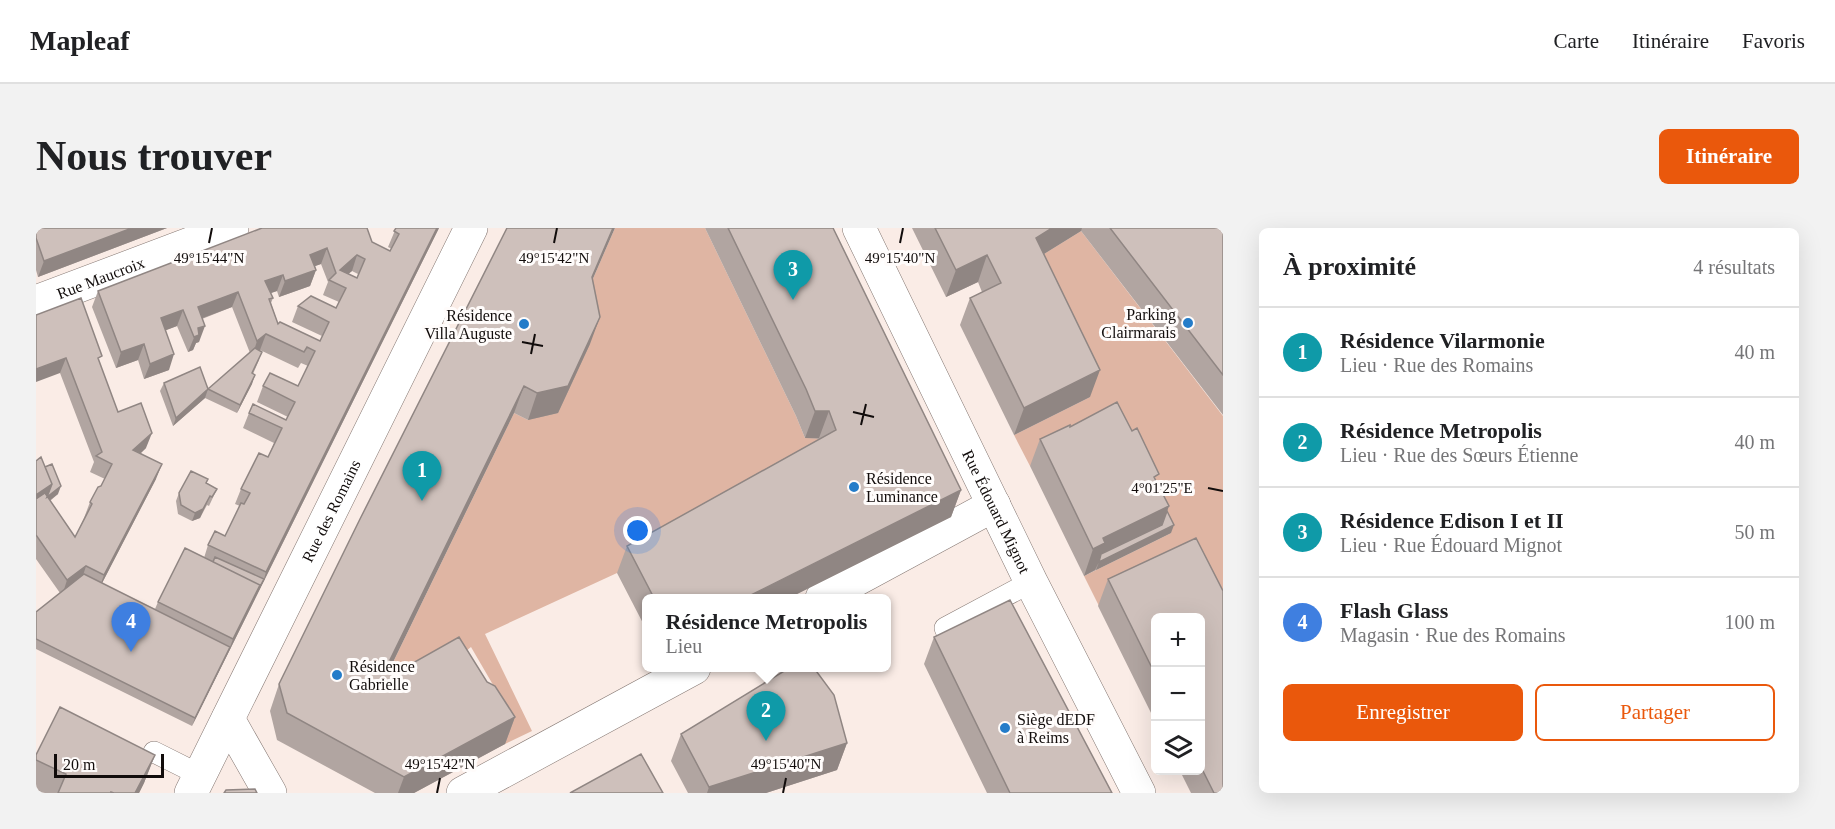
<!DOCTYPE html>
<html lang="fr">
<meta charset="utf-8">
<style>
body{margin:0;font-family:"Times New Roman",serif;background:#f2f2f2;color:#202124}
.controls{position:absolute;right:18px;bottom:18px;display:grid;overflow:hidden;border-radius:9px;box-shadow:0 6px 24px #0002}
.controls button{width:54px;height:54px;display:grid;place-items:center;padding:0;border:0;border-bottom:2px solid #e0e0e0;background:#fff;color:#202124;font:30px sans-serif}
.scale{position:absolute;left:18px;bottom:15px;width:110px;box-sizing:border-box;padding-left:6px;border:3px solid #110c0b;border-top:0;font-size:16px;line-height:21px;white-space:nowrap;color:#110c0b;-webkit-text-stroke:4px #fffcfb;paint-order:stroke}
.you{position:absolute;left:602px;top:303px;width:21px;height:21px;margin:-15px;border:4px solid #fff;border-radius:50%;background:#1a73e8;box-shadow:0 0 0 9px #1a73e833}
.badge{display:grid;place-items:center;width:39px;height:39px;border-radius:50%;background:#ea580c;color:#fff;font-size:20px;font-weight:700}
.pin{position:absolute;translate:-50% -50px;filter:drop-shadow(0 2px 3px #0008)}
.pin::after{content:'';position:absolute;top:32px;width:21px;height:18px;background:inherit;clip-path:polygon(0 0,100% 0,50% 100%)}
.popup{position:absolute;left:606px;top:366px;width:249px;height:78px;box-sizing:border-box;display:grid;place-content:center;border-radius:9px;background:#fff;filter:drop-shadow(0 2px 4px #0005);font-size:20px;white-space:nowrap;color:#757577}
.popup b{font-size:22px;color:#202124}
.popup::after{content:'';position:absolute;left:50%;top:100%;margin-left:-12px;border:12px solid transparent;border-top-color:#fff}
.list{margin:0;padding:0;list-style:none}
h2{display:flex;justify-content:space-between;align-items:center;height:78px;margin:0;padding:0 24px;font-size:26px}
h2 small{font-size:20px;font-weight:400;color:#757577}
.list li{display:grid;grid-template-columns:39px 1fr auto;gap:18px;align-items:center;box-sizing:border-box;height:90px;padding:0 24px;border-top:2px solid #e0e0e0}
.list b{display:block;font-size:22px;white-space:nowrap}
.list p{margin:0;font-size:20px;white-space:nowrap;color:#757577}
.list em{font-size:20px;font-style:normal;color:#757577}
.actions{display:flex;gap:12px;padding:18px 24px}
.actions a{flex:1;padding:14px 0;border:2px solid #ea580c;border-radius:9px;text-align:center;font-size:21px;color:#ea580c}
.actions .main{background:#ea580c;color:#fff}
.icon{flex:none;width:33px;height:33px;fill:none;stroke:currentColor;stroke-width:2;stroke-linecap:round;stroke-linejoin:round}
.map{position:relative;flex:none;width:1187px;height:565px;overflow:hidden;border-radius:9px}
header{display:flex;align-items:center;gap:36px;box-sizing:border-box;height:84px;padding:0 30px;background:#fff;border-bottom:2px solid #e0e0e0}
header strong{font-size:28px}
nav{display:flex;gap:33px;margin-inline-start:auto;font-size:21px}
.intro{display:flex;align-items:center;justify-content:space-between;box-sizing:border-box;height:144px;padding:0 36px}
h1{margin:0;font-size:42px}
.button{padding:15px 27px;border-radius:9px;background:#ea580c;color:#fff;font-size:21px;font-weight:700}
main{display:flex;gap:36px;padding:0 36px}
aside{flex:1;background:#fff;border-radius:9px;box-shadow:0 6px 24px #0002}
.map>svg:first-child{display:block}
.green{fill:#dfb5a3}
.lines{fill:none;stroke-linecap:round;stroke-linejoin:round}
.service-casing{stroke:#847772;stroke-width:22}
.minor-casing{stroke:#847772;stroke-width:34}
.tertiary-casing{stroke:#847772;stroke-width:34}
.service{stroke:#fff;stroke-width:21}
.minor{stroke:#fff;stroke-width:33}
.tertiary{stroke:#fff;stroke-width:33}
.wall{fill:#b1a5a1;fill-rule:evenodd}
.shaded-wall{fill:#908683}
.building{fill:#cec0bb;stroke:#908683;stroke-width:1.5;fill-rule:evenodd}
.ticks{fill:none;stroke:#110c0b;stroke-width:2}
.poi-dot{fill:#247cc9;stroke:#fffcfb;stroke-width:2}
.labels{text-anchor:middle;stroke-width:6;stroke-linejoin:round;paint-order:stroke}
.street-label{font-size:16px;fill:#110c0b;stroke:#fffcfb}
.poi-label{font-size:16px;fill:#110c0b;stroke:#fffcfb;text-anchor:start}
.ticks-label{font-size:15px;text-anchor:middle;fill:#110c0b;stroke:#fffcfb;stroke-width:6;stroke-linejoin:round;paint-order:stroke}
</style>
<header>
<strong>Mapleaf</strong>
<nav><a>Carte</a><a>Itinéraire</a><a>Favoris</a></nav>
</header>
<div class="intro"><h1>Nous trouver</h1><a class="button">Itinéraire</a></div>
<main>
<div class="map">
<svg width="1187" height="565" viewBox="0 0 1187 565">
<rect width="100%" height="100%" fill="#faece6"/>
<path class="green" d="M579 0H669L760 188 769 210H783L791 229 581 345 449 406 496 503 469 516 449 485 467 474 435 419 414 436 345 459 478 185 492 192 546 76Z
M1045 3 1187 188V409L1150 337 1063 378 1048 348 1135 305 1081 195 994 238 978 207 1054 169 990 37Z"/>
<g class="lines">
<g class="service-casing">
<path id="service" d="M918 421 909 400 995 354
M118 524 164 547"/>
</g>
<g class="minor-casing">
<g id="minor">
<path id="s1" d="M823 0 995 354 1103 565"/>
<path id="s2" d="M0 74 196 0"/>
<path d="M786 370 958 277"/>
<path d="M192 491 234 565"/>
<path d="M427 565 658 440"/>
</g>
</g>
<g class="tertiary-casing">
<g id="tertiary">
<path id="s3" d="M155 565 435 0"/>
</g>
</g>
<use href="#service" class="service"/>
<use href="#minor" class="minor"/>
<use href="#tertiary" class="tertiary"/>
</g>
<path class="wall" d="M0 0H131L2 49 0 42Z
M226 0 336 14 354 23 356 21 352 19 360 0H403L156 498 0 421V384L24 365 0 331V233L9 239 22 266 14 273 39 309 48 290 54 274 69 251 54 244 58 234 24 145 0 87 63 135 82 184 110 220 105 225 120 251 66 355 119 381 122 374 168 330 172 317 189 308 204 278 199 276 205 261 232 229 238 215 207 200 213 185 250 192 252 189 221 174 227 158H262L272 138 265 135 262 140 224 122 223 132 217 146 216 156 201 185 169 170 137 198 124 163 128 155 172 161 214 125 196 79 166 91 163 114 160 115 157 122 152 124 141 98 130 102 133 142 108 151 102 132 80 140 56 79 62 63ZM285 36 292 54 287 67 303 74 300 80 262 78 256 94 286 108 284 113 242 96 235 75 237 70 235 65 241 63 243 69 274 58 280 42 279 38ZM316 43 322 46 321 50 312 46Z
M669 0H797L925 262 915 289 753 370H610V401L581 345 591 318 783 211 769 210 760 188Z
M876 0H1187V187L1045 3 1008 26 1054 169 978 207 924 97 934 70 946 64 942 54 910 69Z
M557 52 554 116 522 185 492 192 478 185 357 433 370 439 451 454 479 489 469 516 378 565H339L241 512 234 483 243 456Z
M1034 199 1121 253 1133 278 1131 283 1135 305 1048 348 994 238 1004 211Z
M171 255 181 261 173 278 171 277 164 290 156 293 142 286 140 273 143 265Z
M1160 310 1187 363V565H1155L1144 543H1164V390H1119V493L1062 378 1072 351Z
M898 409 1076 565H951L888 436Z
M645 506 811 515 801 542 730 565H652L635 533Z
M0 527H119L108 555 103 565H0Z"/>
<path class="shaded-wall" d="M96 0H131L2 49 8 33Z
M401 0H403L156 498 159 490 194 419 197 411 224 357 228 351 230 344Z
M577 0H579L546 76 556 49Z
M1016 0H1046L1045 3 990 37 1000 10Z
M291 20 285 36 268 42 274 27Z
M321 27 316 43 301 55 304 42Z
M951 27 942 54 910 69 920 42Z
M280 42 274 58 243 69 249 53Z
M247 47 241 63 223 69 229 53Z
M202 64 196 79 156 94 162 79Z
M147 82 141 98 120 106 125 90Z
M564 89 554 116 522 185 492 192 501 165Z
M169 98 163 114 160 115 157 122 152 124 162 100Z
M230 106 224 122 216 129 221 113Z
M108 116 102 132 80 140 85 124Z
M138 126 133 142 108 151 114 136Z
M30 130 24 145 0 154V141Z
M1064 142 1054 169 978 207 988 180Z
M219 147 216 156 201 185 204 177Z
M488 158 478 185 345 459 354 432Z
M172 161 169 170 137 198 140 190Z
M779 183H793L783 210H769Z
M116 205 110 220 92 237 97 222Z
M126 236 120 251 62 363 68 347Z
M16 256 25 258 22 266 0 283V267Z
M925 262 915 289 753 370H709Z
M174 268 164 290 156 293 159 285Z
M1133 278 1123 304 1138 297 1135 305 1060 342 1063 334 1059 342 1048 348 1057 321 1067 310Z
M50 338 45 354 26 368 31 352Z
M479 489 469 516 378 565H362L368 549Z
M811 515 801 542 730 565H671L673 559Z
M119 527 108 555 103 565H99Z"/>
<path class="building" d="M0 0H96L8 33 0 10Z
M226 0H331L336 14 354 23 363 6 358 3 360 0H401L230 344 172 317 179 303 189 308 205 275 208 276 214 265 205 261 223 225 232 229 246 200 213 185 217 176 250 192 259 174 227 158 234 145 262 158 279 123 271 119 268 124 230 106 221 113 202 64 162 79 169 98 162 100 163 107 158 109 147 82 125 90 138 126 114 136 108 116 85 124 62 63ZM291 20 300 45 293 52 310 60 300 80 275 68 262 78 293 94 284 113 244 94 242 96 233 71 237 70 229 53 247 47 249 53 280 42 274 27ZM321 27 329 31 321 50 304 42Z
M471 0H577L556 49 564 89 532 158 501 165 488 158 354 432 370 439 423 409 451 454 459 458 479 489 368 549 251 485 243 456 324 291Z
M692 0H797L925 262 709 370H618L591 318 800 202 793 183H779L770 161Z
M899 0H1016L1000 10 1064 142 988 180 934 70 965 55 951 27 920 42Z
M1074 0H1187V147Z
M45 70 66 128 62 130 82 184 105 175 116 205 97 222 126 236 68 347 50 338 31 352 0 307V271L9 265 39 309 56 276 54 274 62 259 65 258 76 236 60 228 66 224 30 130 0 141V87Z
M219 120 226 124 216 145 219 147 204 177 172 161Z
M164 139 172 161 140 190 128 155Z
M1081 174 1096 203 1101 200 1123 246 1118 249 1133 278 1067 310 1069 315 1057 321 1004 211 1034 197V199Z
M5 229 16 256 0 267V233Z
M16 236 25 258 11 269 16 256 9 239Z
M155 243 172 251 170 255 181 261 176 269 174 268 167 281 159 285 145 277 143 265Z
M1131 283 1138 297 1063 334 1065 326 1126 297Z
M1160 310 1187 363V565H1178L1164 537V390H1119V446L1072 351Z
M149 320 224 357 197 411 122 374Z
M179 329 228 351 221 364 224 357 177 334Z
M48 346 194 419 159 490 0 411V384Z
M974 372 1076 565H974L898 409Z
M753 440H778L798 467 811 515 673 559 645 506Z
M24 479 119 527 99 565H78L75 564V565H22L30 546 0 532V527Z
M605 526 627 565H534Z
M219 561 221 565H188L190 562Z"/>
<path class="ticks" d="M173 15 176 0M518 15 521 0M864 15 867 0M486 114 507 118M495 126 499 106M817 184 838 189M825 197 830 176M1172 260 1187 263M401 565 404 550M747 565 750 550"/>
<g class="poi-dot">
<circle cx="1152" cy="95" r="6"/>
<circle cx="488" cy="96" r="6"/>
<circle cx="818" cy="259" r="6"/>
<circle cx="301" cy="447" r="6"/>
<circle cx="969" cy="500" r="6"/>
</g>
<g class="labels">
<g class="street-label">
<text dy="6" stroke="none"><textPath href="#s2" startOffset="69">Rue Maucroix</textPath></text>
<text dy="6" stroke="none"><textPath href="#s3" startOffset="315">Rue des Romains</textPath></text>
<text dy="6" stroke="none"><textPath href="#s1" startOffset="315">Rue Édouard Mignot</textPath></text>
</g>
<g class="poi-label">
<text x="1140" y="92" text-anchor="end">Parking<tspan x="1140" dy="18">Clairmarais</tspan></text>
<text x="476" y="93" text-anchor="end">Résidence<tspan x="476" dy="18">Villa Auguste</tspan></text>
<text x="830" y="256">Résidence<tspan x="830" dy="18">Luminance</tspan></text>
<text x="313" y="444">Résidence<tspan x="313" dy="18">Gabrielle</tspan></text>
<text x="981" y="497">Siège dEDF<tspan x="981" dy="18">à Reims</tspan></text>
</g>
</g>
<g class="ticks-label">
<text x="173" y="35">49°15'44"N</text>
<text x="518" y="35">49°15'42"N</text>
<text x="864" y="35">49°15'40"N</text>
<text x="1126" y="265">4°01'25"E</text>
<text x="404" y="541">49°15'42"N</text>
<text x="750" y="541">49°15'40"N</text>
</g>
</svg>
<div class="controls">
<button>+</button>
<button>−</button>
<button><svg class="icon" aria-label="layers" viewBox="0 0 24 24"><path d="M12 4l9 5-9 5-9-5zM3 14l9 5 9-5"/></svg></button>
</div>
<div class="scale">20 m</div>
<div class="you"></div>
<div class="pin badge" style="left:386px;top:273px;background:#0f9aa8">1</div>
<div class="pin badge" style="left:730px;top:513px;background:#0f9aa8">2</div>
<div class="popup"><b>Résidence Metropolis</b>Lieu</div>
<div class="pin badge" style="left:757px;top:72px;background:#0f9aa8">3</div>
<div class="pin badge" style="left:95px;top:424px;background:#3f7fe0">4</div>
</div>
<aside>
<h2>À proximité<small>4 résultats</small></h2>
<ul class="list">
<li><span class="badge" style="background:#0f9aa8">1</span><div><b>Résidence Vilarmonie</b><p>Lieu · Rue des Romains</p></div><em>40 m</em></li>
<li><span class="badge" style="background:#0f9aa8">2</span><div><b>Résidence Metropolis</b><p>Lieu · Rue des Sœurs Étienne</p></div><em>40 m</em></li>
<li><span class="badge" style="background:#0f9aa8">3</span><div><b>Résidence Edison I et II</b><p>Lieu · Rue Édouard Mignot</p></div><em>50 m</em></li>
<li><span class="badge" style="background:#3f7fe0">4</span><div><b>Flash Glass</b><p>Magasin · Rue des Romains</p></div><em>100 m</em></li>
</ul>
<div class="actions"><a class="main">Enregistrer</a><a>Partager</a></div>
</aside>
</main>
